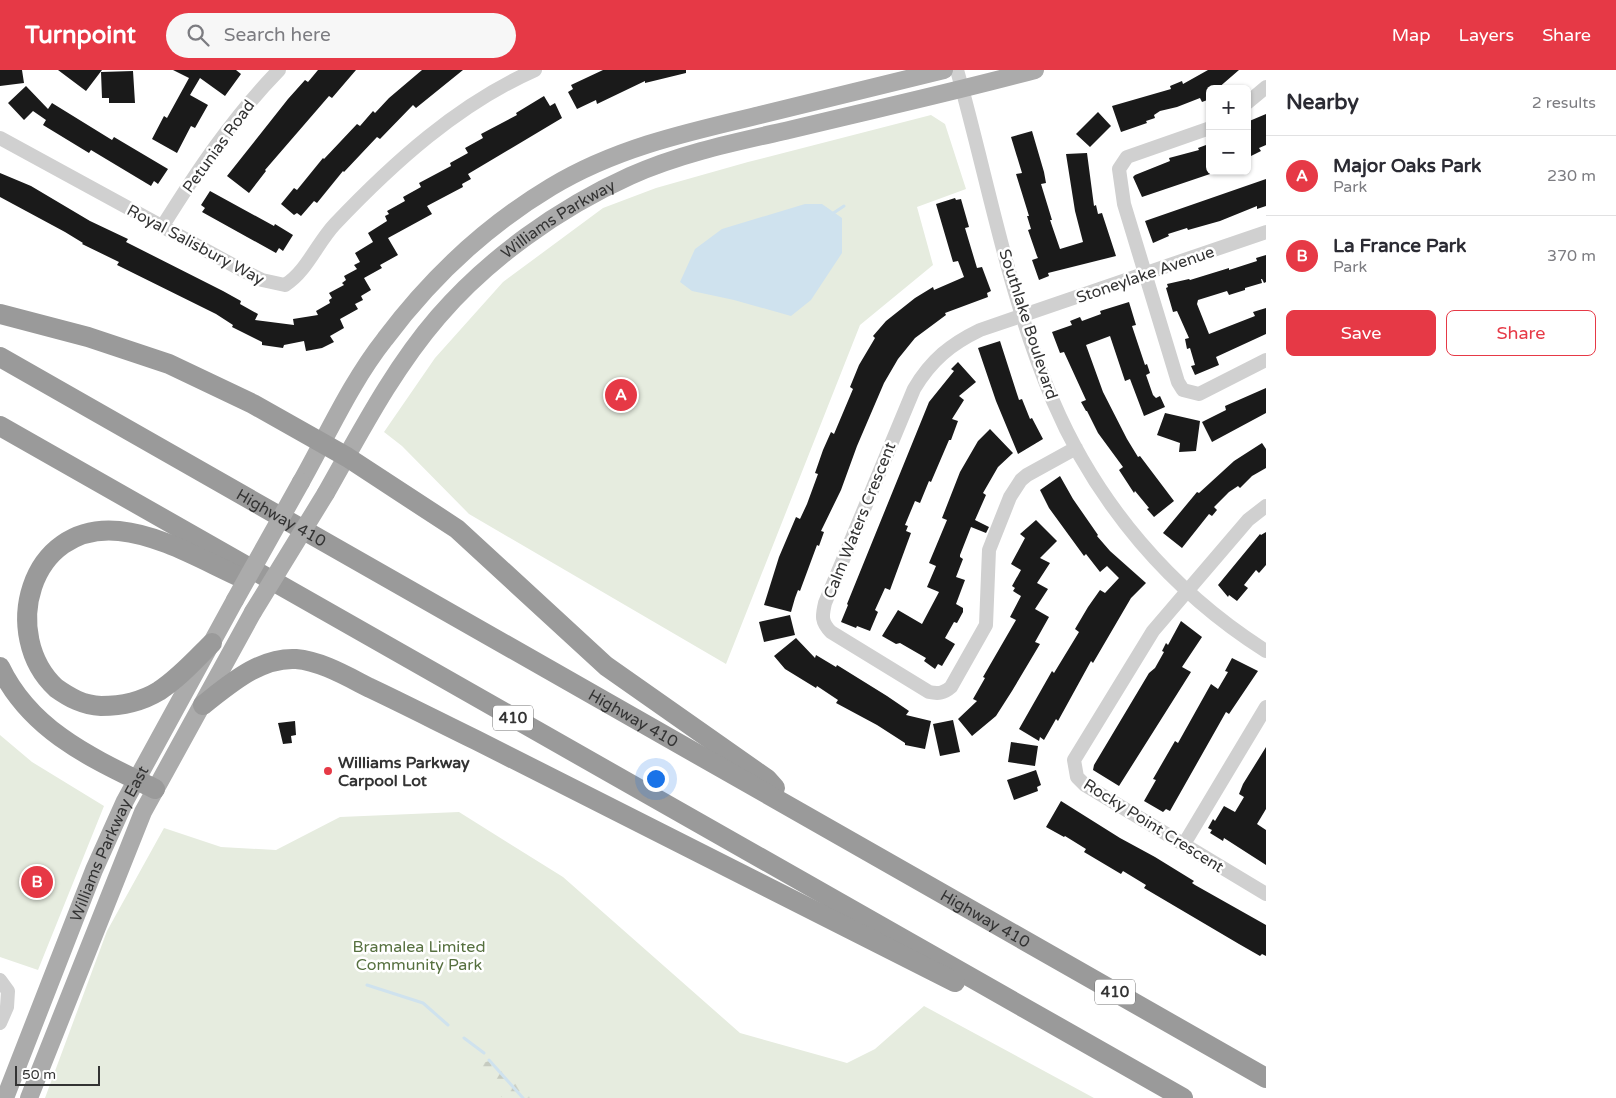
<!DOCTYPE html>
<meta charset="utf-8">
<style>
body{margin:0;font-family:"Varela Round",sans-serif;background:#f7f7f7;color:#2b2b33}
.controls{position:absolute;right:15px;top:15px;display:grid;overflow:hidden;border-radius:8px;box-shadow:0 1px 4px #0004}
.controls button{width:45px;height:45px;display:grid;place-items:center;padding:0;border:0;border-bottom:1px solid #e1e1e2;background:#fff;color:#2b2b33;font:25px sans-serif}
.scale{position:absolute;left:15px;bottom:12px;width:85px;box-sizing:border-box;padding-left:5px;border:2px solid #333;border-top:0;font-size:14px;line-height:18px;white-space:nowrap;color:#333;-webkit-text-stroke:4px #fff;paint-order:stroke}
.you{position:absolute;left:655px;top:708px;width:18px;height:18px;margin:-12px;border:4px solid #fff;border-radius:50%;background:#1a73e8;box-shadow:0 0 0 8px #1a73e833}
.badge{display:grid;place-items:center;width:32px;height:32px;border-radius:50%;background:#e63946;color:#fff;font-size:16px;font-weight:700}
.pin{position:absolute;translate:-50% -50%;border:2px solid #fff;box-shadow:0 1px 5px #0006}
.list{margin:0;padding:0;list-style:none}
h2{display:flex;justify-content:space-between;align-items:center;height:65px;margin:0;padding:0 20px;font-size:21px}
h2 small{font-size:16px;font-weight:400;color:#7c7c81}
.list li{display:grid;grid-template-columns:32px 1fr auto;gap:15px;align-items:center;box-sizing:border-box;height:80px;padding:0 20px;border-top:1px solid #e1e1e2}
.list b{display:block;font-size:19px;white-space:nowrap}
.list p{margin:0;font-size:16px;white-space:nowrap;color:#7c7c81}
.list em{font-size:16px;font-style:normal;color:#7c7c81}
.actions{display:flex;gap:10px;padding:15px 20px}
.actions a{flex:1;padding:11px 0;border:1px solid #e63946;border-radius:8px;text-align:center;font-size:18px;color:#e63946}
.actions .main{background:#e63946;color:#fff}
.icon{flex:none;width:28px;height:28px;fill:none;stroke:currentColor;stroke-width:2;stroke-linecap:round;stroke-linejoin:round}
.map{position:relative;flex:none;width:1266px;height:1028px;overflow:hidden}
header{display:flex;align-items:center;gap:30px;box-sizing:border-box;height:70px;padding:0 25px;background:#e63946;color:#fff}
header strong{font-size:24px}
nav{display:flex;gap:28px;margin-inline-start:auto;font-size:18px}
.search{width:350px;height:45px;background:#f7f7f7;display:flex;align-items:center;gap:12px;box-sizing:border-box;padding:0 18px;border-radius:28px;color:#7c7c81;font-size:19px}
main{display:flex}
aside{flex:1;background:#fff}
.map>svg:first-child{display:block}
.green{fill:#e6ecdf}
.forest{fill:url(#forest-firs)}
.water{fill:#cfe2ee}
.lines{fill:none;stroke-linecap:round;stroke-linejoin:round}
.stream{stroke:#cfe2ee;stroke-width:3}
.building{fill:#1a1a1a}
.minor{stroke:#d0d0d0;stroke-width:14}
.major{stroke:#ababab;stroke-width:18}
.highway{stroke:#9a9a9a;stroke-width:20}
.major-bridge{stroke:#ababab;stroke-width:18}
.poi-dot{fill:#e63946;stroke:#fff;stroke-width:2}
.labels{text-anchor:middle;stroke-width:5;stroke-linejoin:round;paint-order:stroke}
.shield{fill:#fff;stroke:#707070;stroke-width:1}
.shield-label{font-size:15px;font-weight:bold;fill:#333}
.street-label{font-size:16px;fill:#333;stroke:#fff}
.poi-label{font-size:16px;font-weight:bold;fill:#333;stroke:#fff;text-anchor:start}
.park-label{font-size:16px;fill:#56703f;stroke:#fff}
</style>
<header>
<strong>Turnpoint</strong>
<div class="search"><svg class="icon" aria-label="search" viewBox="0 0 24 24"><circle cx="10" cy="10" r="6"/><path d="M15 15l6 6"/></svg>Search here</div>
<nav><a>Map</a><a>Layers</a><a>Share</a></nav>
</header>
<main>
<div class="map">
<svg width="1266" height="1028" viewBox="0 0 1266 1028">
<defs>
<pattern id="forest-firs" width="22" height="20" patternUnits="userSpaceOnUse" patternTransform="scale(1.25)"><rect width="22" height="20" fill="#e6ecdf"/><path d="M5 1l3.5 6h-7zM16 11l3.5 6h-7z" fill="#c6cbc0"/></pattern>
</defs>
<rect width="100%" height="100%" fill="#fff"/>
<path class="green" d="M931 45 945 54 966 119 917 137 933 195 860 255 726 594 469 444 402 376 384 362 435 288 503 212 603 138 656 118 748 92Z
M0 665 32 692 104 736 38 900 0 887Z
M459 742 563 807 740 963 847 993 875 979 924 936 1094 1028H45L107 861 164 758 221 777 276 780 340 747Z"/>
<path class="forest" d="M501 988 530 1018 543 1028 500 1027 479 997 482 993Z"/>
<path class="water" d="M805 134H822L842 148V183L811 230 791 246 734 230 692 221 680 212 695 179 722 159Z"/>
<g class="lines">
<path class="stream" d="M832 144 844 136
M367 915 423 933 448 955
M464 968 484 983
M489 990 523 1028"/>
</g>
<path class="building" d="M0 0H22L24 13 0 16Z
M58 0H102L86 21Z
M173 0H236L241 4 225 26 200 8 190 25 208 35 195 58 191 56 177 83 152 69 164 46 167 48 189 8Z
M318 0H356L332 28 329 26 265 100 266 101 249 123 227 106 288 29 305 10 308 12Z
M422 0H463L416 38 413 35 380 69 377 67 344 102 343 101 317 133 314 131 301 146 297 143 294 145 281 134 294 118 297 120 323 88 324 89 357 54 360 56 373 41 375 43 389 28Z
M603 0H686V3L645 13V11L597 34 596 30 577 39 568 22 573 19 571 15Z
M1208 0H1239L1217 19H1210V29L1202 32 1200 28 1177 37 1160 41 1154 45 1155 48 1146 51 1147 53 1121 62 1112 36 1171 19 1170 16 1182 11 1183 14Z
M133 1 135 33H109V28H102L101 2Z
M26 16 48 39 52 33 112 70 114 67 168 99 158 114 154 111 151 116 91 80 89 83 43 55 46 50 33 41 24 50 8 33Z
M544 26 550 36 555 33 562 48 468 104 471 109 462 114 463 117 427 136 432 144 388 168 398 185 380 195 382 198 364 208 371 220 361 226 363 230 355 234 358 239 340 249 344 258 330 266 334 272 322 278 306 281 304 271 284 275 283 278 262 275V272L232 257 233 255 216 244 117 195 119 192 82 174 83 173 65 162 0 127V103L31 116 90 151 128 169 126 172 223 221 241 231 240 234 258 244 255 250 294 255 293 249 318 245 316 241 330 233 329 230 332 228 329 223 344 215 342 213 346 210 344 206 357 199 354 195 360 192 355 183 373 172 368 163 387 151 385 146 389 144 387 141 405 131 403 127 421 117 419 113 451 96 450 93 468 83 465 78 483 68 481 64 517 45 516 43Z
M1098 42 1111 56 1090 77 1076 64Z
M1266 44V75L1259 78 1261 81 1247 88V52Z
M1032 61 1044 102 1046 113 1041 114 1052 150H1050L1060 179 1083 172 1075 141 1066 84 1087 83 1094 136 1096 135 1098 144 1102 143 1116 186 1048 203 1049 206 1039 210 1032 190 1038 188 1037 186 1028 160 1031 159 1027 146H1029L1016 104 1022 103 1011 67Z
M1206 75 1210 84V104L1142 127 1133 107 1135 105 1170 91 1169 88 1199 80 1198 78Z
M1266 109V136L1257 139V136L1220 151 1188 160 1187 158 1168 164 1169 166 1153 173 1145 151Z
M210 121 274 156 275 154 293 165 283 181 279 178 276 183 202 142 205 138 201 135Z
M955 128 956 130 961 129 969 157 965 158 977 198 982 197 991 221 987 223 988 227 945 243 946 245 915 268 898 289 884 313 857 376 841 420 821 461 824 462 819 476 817 475 800 521 798 520 795 528 791 542 764 535 779 487 796 447 800 449 807 434 818 404 815 403 823 380 831 362 834 364 853 319 850 317 859 295 875 268 873 266 886 251 915 228 933 217 934 220 964 207 958 191 953 192 936 134Z
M1266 185V212L1264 213 1262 209H1261L1262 213 1245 218V220L1229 225 1227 221 1198 230 1197 234 1209 264 1255 246 1253 242 1266 238V264L1216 287 1219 295 1195 305 1191 296 1195 295 1190 278 1187 279 1185 269 1189 268 1177 241 1173 242 1166 218 1168 217 1167 214 1189 209 1190 210 1229 198V200L1257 191 1256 188Z
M1129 232 1136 255 1132 256 1145 295 1147 294 1150 303 1146 305 1153 325 1156 328 1160 326 1165 337 1144 346 1130 309 1125 311 1110 266 1086 275 1103 322 1127 369 1138 387 1140 386 1174 431 1154 447 1147 439 1149 438 1135 421 1134 423 1119 400 1123 397 1098 363 1087 341H1086L1081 332 1086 330 1064 282 1060 283 1052 262 1072 255 1070 251 1080 247 1082 251 1101 244 1100 241Z
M1000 271 1019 330 1022 329 1030 349 1032 348 1043 369 1018 384 996 331 978 278Z
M958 292 976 312 959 326 964 330 952 349 958 351 951 370H949L931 412 929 411 920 433 915 431 905 455 908 456 906 461 911 463 890 520 885 518 875 540 878 542 870 561 857 556 856 558 841 552 848 535 847 534 929 332 954 301 951 299Z
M1266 318V343L1212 372 1202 352 1226 340 1225 336Z
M1165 343 1200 351 1196 381 1179 382 1180 373 1157 365Z
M990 359 1013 383 998 397 983 423 986 425 975 450 989 457 986 463 971 457 960 485V487L963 489 956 507 965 510 956 534 963 538V542L957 553 954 552 945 568 955 574 942 596 938 594 935 599 924 591 926 588 900 573 896 574 882 566 898 540 922 554 939 522 927 517 936 496 929 493 947 450 942 448 960 402 978 371Z
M1262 373 1266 379V398L1252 406 1240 418 1238 416 1229 422 1214 437 1217 440 1212 446 1209 444 1182 478 1163 463 1197 422 1199 423 1234 391Z
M1060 406 1073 429 1098 465 1097 466 1110 481 1146 513 1131 528 1093 593 1091 591 1058 651 1056 649 1044 670 1040 667 1039 671 1019 659 1052 601 1054 603 1079 562 1075 559 1088 537 1100 520 1105 523 1119 508 1107 496 1100 502 1086 484 1084 486 1049 438 1040 420Z
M1036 450 1057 471 1040 488 1050 493 1037 513 1048 519 1035 539 1049 547 1035 572 1040 574 1012 621 996 646 972 666 958 649 977 631 973 629 985 608 983 607 1016 550 1010 547 1021 526 1013 521 1015 518 1012 516 1021 500 1011 494 1025 468 1020 464Z
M1266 462V495L1259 503 1256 500 1244 515 1248 518 1237 531 1229 525 1228 527 1218 515 1260 464 1261 465Z
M790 545 795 565 764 572 759 552Z
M1181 551 1202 567 1182 597 1191 602 1119 716 1093 700 1094 695 1149 603 1155 598 1164 582 1162 581 1166 573 1168 575Z
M796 568 815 588 816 585 836 597 837 595 887 626 909 641 906 645 931 651 925 679 905 675V673L877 655 836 633 838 630 817 616 816 618 785 599 774 586Z
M1232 588 1258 601 1229 644 1226 642 1170 741 1166 739 1163 742 1144 731 1156 710 1153 709 1175 671 1178 673 1211 614 1218 619 1228 602 1225 601Z
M953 650 960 682 940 686 933 654Z
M295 651 296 665 291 666 292 673 283 674 278 653Z
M1011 672 1038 676 1035 696 1008 692Z
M1266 677V739L1257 754 1266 760V795L1224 768 1223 771 1210 763 1212 760 1208 758 1213 749 1215 751 1224 736 1235 742 1244 727 1239 724 1243 714Z
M1036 700 1041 715 1037 717 1038 721 1014 730 1007 710Z
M1061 731 1120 768 1155 787 1194 811 1192 813 1195 815 1266 855V886L1262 884 1260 886 1239 874 1144 818 1146 815 1123 801 1121 804 1084 782 1086 779 1065 766 1064 767 1046 757Z"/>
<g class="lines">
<path class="minor" d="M957 0C988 110 1008 225 1053 331 1097 434 1171 521 1266 581
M1247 33 1266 17
M1210 58 1127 87 1119 99 1124 134 1178 312 1183 320 1199 324 1266 290
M0 68 242 200 262 210 285 215C307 201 317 173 335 154 393 93 458 34 535 0
M162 157C197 101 233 47 279 0
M1076 378 1027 405 1021 410 1010 427 989 480 986 555 951 617C944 623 939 624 929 622L831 562C821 552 822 546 825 533L914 319C931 290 951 274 980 260L1266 162
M1266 436 1248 450 1153 561 1074 690 1077 707 1085 715 1266 824
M1184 774 1266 637
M0 910 8 921 7 937 0 953"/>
<g class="major">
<path d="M301 412C328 364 351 312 385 269 430 209 486 156 551 117 615 78 688 62 760 45 821 30 883 15 944 0"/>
<path id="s1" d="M326 423C360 363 393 299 438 247 489 188 559 138 630 106 681 83 736 72 789 60 871 40 954 22 1035 0"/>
<path id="s2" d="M5 1028 94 800 125 731 235 530"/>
<path d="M29 1028 143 742 253 542"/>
</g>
<g class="highway">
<path d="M0 244 88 267 169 294 253 334 347 387 457 459 606 596 767 709 775 718"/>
<path id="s3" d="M0 287 1266 1008"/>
<path d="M0 356 1183 1028"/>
<path d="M212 573C195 590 179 608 159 621 141 632 121 636 101 636 83 635 70 628 56 618 0 566 28 452 119 461 161 465 204 491 242 508"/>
<path d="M0 597C31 662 94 689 155 719"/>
<path d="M203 635C230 614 260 587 296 589 321 591 348 607 370 618 406 635 441 653 476 670 636 750 796 830 955 912"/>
</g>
<path class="major-bridge" d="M235 530 301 412
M253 542 326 423"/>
</g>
<circle class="poi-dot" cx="328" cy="701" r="5"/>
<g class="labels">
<g class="shield">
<rect x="493" y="635.5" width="40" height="25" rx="4"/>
<rect x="1095" y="909.5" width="40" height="25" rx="4"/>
</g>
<g class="shield-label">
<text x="513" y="653">410</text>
<text x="1115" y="927">410</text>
</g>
<g class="street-label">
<text transform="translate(218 76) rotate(-54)" y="6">Petunias Road</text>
<text dy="6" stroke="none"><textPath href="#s1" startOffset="365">Williams Parkway</textPath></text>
<text transform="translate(196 174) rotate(28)" y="6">Royal Salisbury Way</text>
<text transform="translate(1145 204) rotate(-19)" y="6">Stoneylake Avenue</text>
<text transform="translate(1029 254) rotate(72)" y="6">Southlake Boulevard</text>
<text dy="6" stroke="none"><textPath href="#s3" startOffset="324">Highway 410</textPath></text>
<text transform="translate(859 450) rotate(-68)" y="6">Calm Waters Crescent</text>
<text dy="6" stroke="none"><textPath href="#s3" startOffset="729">Highway 410</textPath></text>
<text transform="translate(1154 755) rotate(32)" y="6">Rocky Point Crescent</text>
<text dy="6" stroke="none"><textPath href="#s2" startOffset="275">Williams Parkway East</textPath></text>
<text dy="6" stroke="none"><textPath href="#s3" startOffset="1134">Highway 410</textPath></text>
</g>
<g class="poi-label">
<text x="338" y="698">Williams Parkway<tspan x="338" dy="18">Carpool Lot</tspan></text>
</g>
<g class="park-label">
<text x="419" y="882">Bramalea Limited<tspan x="419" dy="18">Community Park</tspan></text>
</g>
</g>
</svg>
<div class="controls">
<button>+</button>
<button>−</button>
</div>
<div class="scale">50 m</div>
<div class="you"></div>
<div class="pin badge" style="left:621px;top:325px">A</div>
<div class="pin badge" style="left:37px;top:812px">B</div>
</div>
<aside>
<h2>Nearby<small>2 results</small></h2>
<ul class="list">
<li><span class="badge">A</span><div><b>Major Oaks Park</b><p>Park</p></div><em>230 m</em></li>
<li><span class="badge">B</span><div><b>La France Park</b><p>Park</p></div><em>370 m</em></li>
</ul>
<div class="actions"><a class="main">Save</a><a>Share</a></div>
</aside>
</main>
